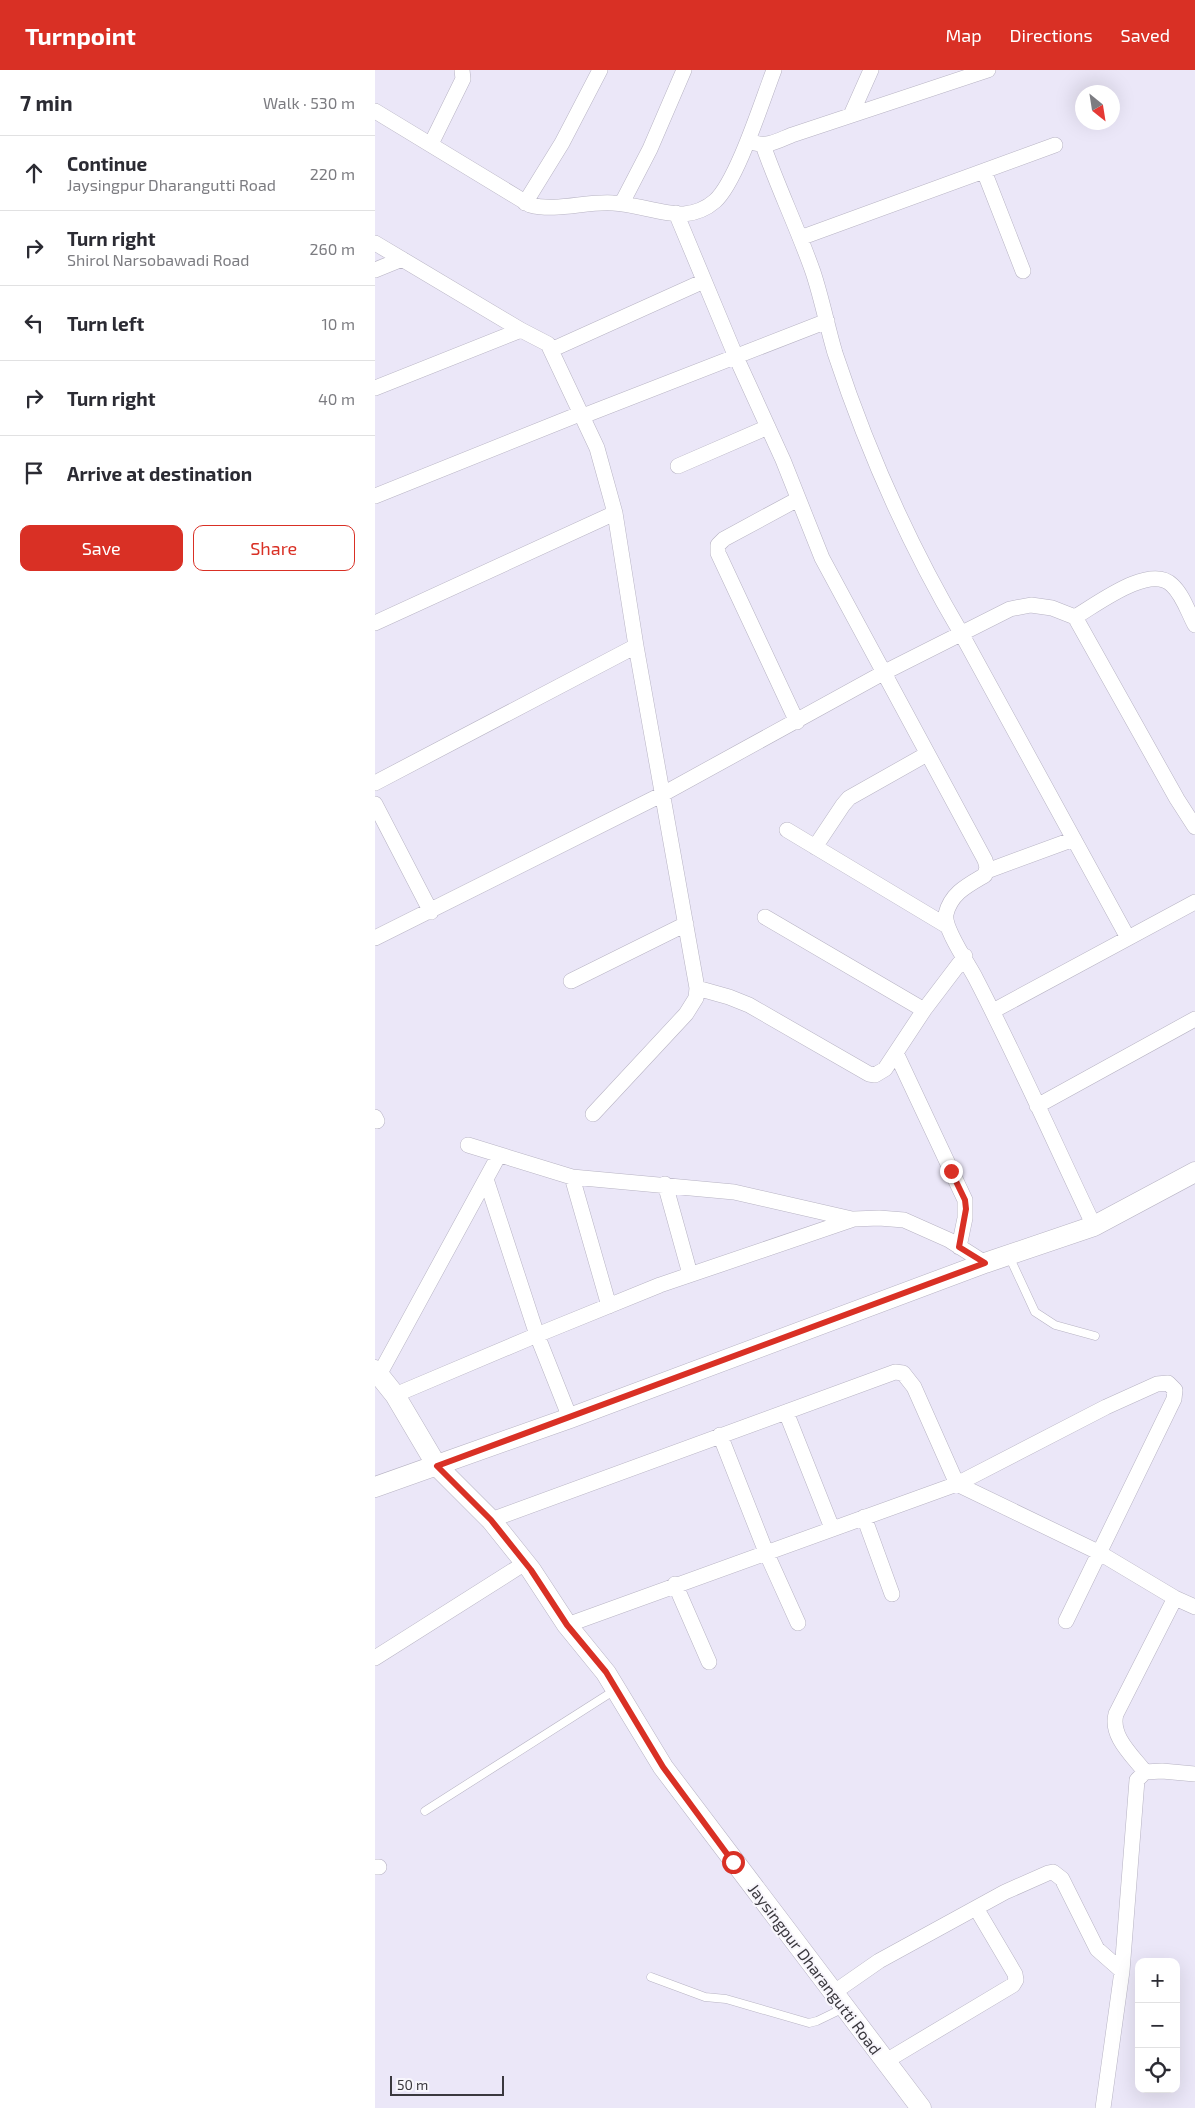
<!DOCTYPE html>
<meta charset="utf-8">
<style>
body{margin:0;font-family:"Exo 2",sans-serif;background:#f2f2f3;color:#2b2b33}
.controls{position:absolute;right:15px;bottom:15px;display:grid;overflow:hidden;border-radius:10px;box-shadow:0 5px 20px #0002}
.controls button{width:45px;height:45px;display:grid;place-items:center;padding:0;border:0;border-bottom:1px solid #e1e1e2;background:#fff;color:#2b2b33;font:25px sans-serif}
.compass{position:absolute;left:700px;top:15px;width:45px;height:45px;border-radius:50%;background:#fff;box-shadow:0 5px 20px #0002;rotate:150deg}
.scale{position:absolute;left:15px;bottom:12px;width:114px;box-sizing:border-box;padding-left:5px;border:2px solid #3a383e;border-top:0;font-size:14px;line-height:18px;white-space:nowrap;color:#3a383e;-webkit-text-stroke:4px #f8f6fc;paint-order:stroke}
.stop{position:absolute;width:15px;height:15px;margin:-11px;border:4px solid #d93025;border-radius:50%;background:#fff}
.stop.end{background:#d93025;border-color:#fff;box-shadow:0 1px 5px #0008}
.list{margin:0;padding:0;list-style:none}
h2{display:flex;justify-content:space-between;align-items:center;height:65px;margin:0;padding:0 20px;font-size:21px}
h2 small{font-size:16px;font-weight:400;color:#7c7c81}
.list li{display:grid;grid-template-columns:32px 1fr auto;gap:15px;align-items:center;box-sizing:border-box;height:75px;padding:0 20px;border-top:1px solid #e1e1e2}
.list b{display:block;font-size:19px;white-space:nowrap}
.list p{margin:0;font-size:16px;white-space:nowrap;color:#7c7c81}
.list em{font-size:16px;font-style:normal;color:#7c7c81}
.actions{display:flex;gap:10px;padding:15px 20px}
.actions a{flex:1;padding:11px 0;border:1px solid #d93025;border-radius:10px;text-align:center;font-size:18px;color:#d93025}
.actions .main{background:#d93025;color:#fff}
.icon{flex:none;width:28px;height:28px;fill:none;stroke:currentColor;stroke-width:2;stroke-linecap:round;stroke-linejoin:round}
.map{position:relative;flex:none;width:820px;height:2038px;overflow:hidden}
header{display:flex;align-items:center;gap:30px;box-sizing:border-box;height:70px;padding:0 25px;background:#d93025;color:#fff}
header strong{font-size:24px}
nav{display:flex;gap:28px;margin-inline-start:auto;font-size:18px}
main{display:flex}
aside{flex:1;background:#fff}
.map>svg:first-child{display:block}
.lines{fill:none;stroke-linecap:round;stroke-linejoin:round}
.lane-casing{stroke:#b7b3c3;stroke-width:9}
.street-casing{stroke:#b7b3c3;stroke-width:16}
.secondary-casing{stroke:#b7b3c3;stroke-width:21}
.lane{stroke:#fff;stroke-width:8}
.street{stroke:#fff;stroke-width:15}
.secondary{stroke:#fff;stroke-width:20}
.route{stroke:#d93025;stroke-width:6}
.labels{text-anchor:middle;stroke-width:4;stroke-linejoin:round;paint-order:stroke}
.street-label{font-size:16px;fill:#3a383e;stroke:#f8f6fc}
</style>
<header>
<strong>Turnpoint</strong>
<nav><a>Map</a><a>Directions</a><a>Saved</a></nav>
</header>
<main>
<aside>
<h2>7 min<small>Walk · 530 m</small></h2>
<ul class="list">
<li><svg class="icon" aria-label="ahead" viewBox="0 0 24 24"><path d="M12 20V5M6 11l6-6 6 6"/></svg><div><b>Continue</b><p>Jaysingpur Dharangutti Road</p></div><em>220 m</em></li>
<li><svg class="icon" aria-label="right" viewBox="0 0 24 24"><path d="M7 20v-9h11M14 6l5 5-5 5"/></svg><div><b>Turn right</b><p>Shirol Narsobawadi Road</p></div><em>260 m</em></li>
<li><svg class="icon" aria-label="left" viewBox="0 0 24 24"><path d="M17 20v-9H6M10 6l-5 5 5 5"/></svg><div><b>Turn left</b></div><em>10 m</em></li>
<li><svg class="icon" aria-label="right" viewBox="0 0 24 24"><path d="M7 20v-9h11M14 6l5 5-5 5"/></svg><div><b>Turn right</b></div><em>40 m</em></li>
<li><svg class="icon" aria-label="arrive" viewBox="0 0 24 24"><path d="M6 21V4h12l-3 4 3 4H6"/></svg><div><b>Arrive at destination</b></div></li>
</ul>
<div class="actions"><a class="main">Save</a><a>Share</a></div>
</aside>
<div class="map">
<svg width="820" height="2038" viewBox="0 0 820 2038">
<rect width="100%" height="100%" fill="#ebe7f8"/>
<g class="lines">
<g class="lane-casing">
<path id="lane" d="M634 1186 660 1242 680 1255 720 1266
M50 1741 240 1620
M276 1907 330 1927 351 1929 434 1953 442 1951 469 1938"/>
</g>
<g class="street-casing">
<path id="street" d="M0 41 155 135C182 142 211 131 238 133 260 134 290 145 309 144 320 143 332 138 340 131 362 111 387 31 399 0
M476 45 496 0
M380 73C394 77 404 70 417 65L613 0
M56 74 88 9 87 0
M388 75C403 118 423 159 438 202 447 229 452 256 460 283 492 380 534 475 586 563L753 868
M609 101 648 201
M150 133 187 73 225 0
M247 133 275 79 309 0
M301 143 361 287 408 390 447 488 610 790 612 797 610 805C593 815 576 823 571 844 568 858 594 895 601 909 643 990 680 1074 719 1156
M425 168 680 75
M0 173 146 260 173 274 222 378 240 443 261 576 322 918 321 928 311 944 218 1044
M0 200 27 189
M176 280 329 211
M0 318 146 260
M208 346 452 251
M303 396 393 357
M0 426 207 343
M700 547C721 535 775 493 797 515 808 525 813 542 820 555
M0 553 240 443
M422 652 343 483V475L349 469 423 429
M0 713 261 576
M0 734 56 842
M412 760 572 856
M440 777 468 735 474 728 552 684
M612 801 699 769
M390 847 549 940
M0 868 288 724 508 603 635 539 656 535 677 538 700 547 802 729 820 757
M196 911 311 854
M322 918 354 927 374 935 494 1004 500 1005 510 999 549 940 590 886
M618 941 820 832
M521 983 590 1130V1148L584 1177
M662 1036 820 949
M0 1047 2 1051
M93 1075 197 1107 359 1122 477 1149
M197 1107 234 1236
M111 1109 162 1265 195 1348
M290 1114 315 1204
M4 1305 124 1085
M20 1325 162 1265 285 1215 479 1149 504 1148 529 1150 574 1170 610 1193
M411 1342 457 1458
M345 1365 391 1482 423 1553
M489 1447 517 1524
M116 1450 520 1302 528 1303 539 1317 582 1414 731 1337 782 1314 793 1313 800 1320 799 1329 691 1551
M300 1514 334 1592
M192 1555 582 1414 723 1482 800 1528 820 1537
M0 1588 150 1493
M770 1702C757 1685 735 1666 741 1644L800 1528
M0 1797H4
M458 1923 504 1891 630 1822 673 1803 678 1802 687 1809 722 1879 747 1901
M511 1991 638 1915 641 1910 640 1904 601 1838
M728 2038 747 1901 762 1710 770 1702 787 1701 820 1704"/>
</g>
<g class="secondary-casing">
<path id="secondary" d="M0 1300 20 1325 62 1396 116 1450 156 1500 192 1555 231 1603 288 1697 546 2038
M0 1417 195 1348 610 1193 719 1156 820 1102"/>
</g>
<use href="#lane" class="lane"/>
<use href="#street" class="street"/>
<use href="#secondary" class="secondary"/>
</g>
<g class="lines">
<path class="route" d="M358 1792 288 1697 231 1602 192 1555 156 1500 116 1450 62 1396 610 1193 584 1177 591 1139 590 1130 576 1101"/>
</g>
<g class="labels">
<g class="street-label">
<text transform="translate(440 1899) rotate(53)" y="6">Jaysingpur Dharangutti Road</text>
</g>
</g>
</svg>
<div class="controls">
<button>+</button>
<button>−</button>
<button><svg class="icon" aria-label="locate" viewBox="0 0 24 24"><circle cx="12" cy="12" r="6"/><path d="M12 2v4M12 18v4M2 12h4M18 12h4"/></svg></button>
</div>
<svg class="compass" viewBox="-18 -18 36 36"><path d="M0-13l5 13h-10z" fill="#e53935"/><path d="M0 13l5-13h-10z" fill="#7c7c81"/></svg>
<div class="scale">50 m</div>
<div class="stop" style="left:358px;top:1792px"></div>
<div class="stop end" style="left:576px;top:1101px"></div>
</div>
</main>
